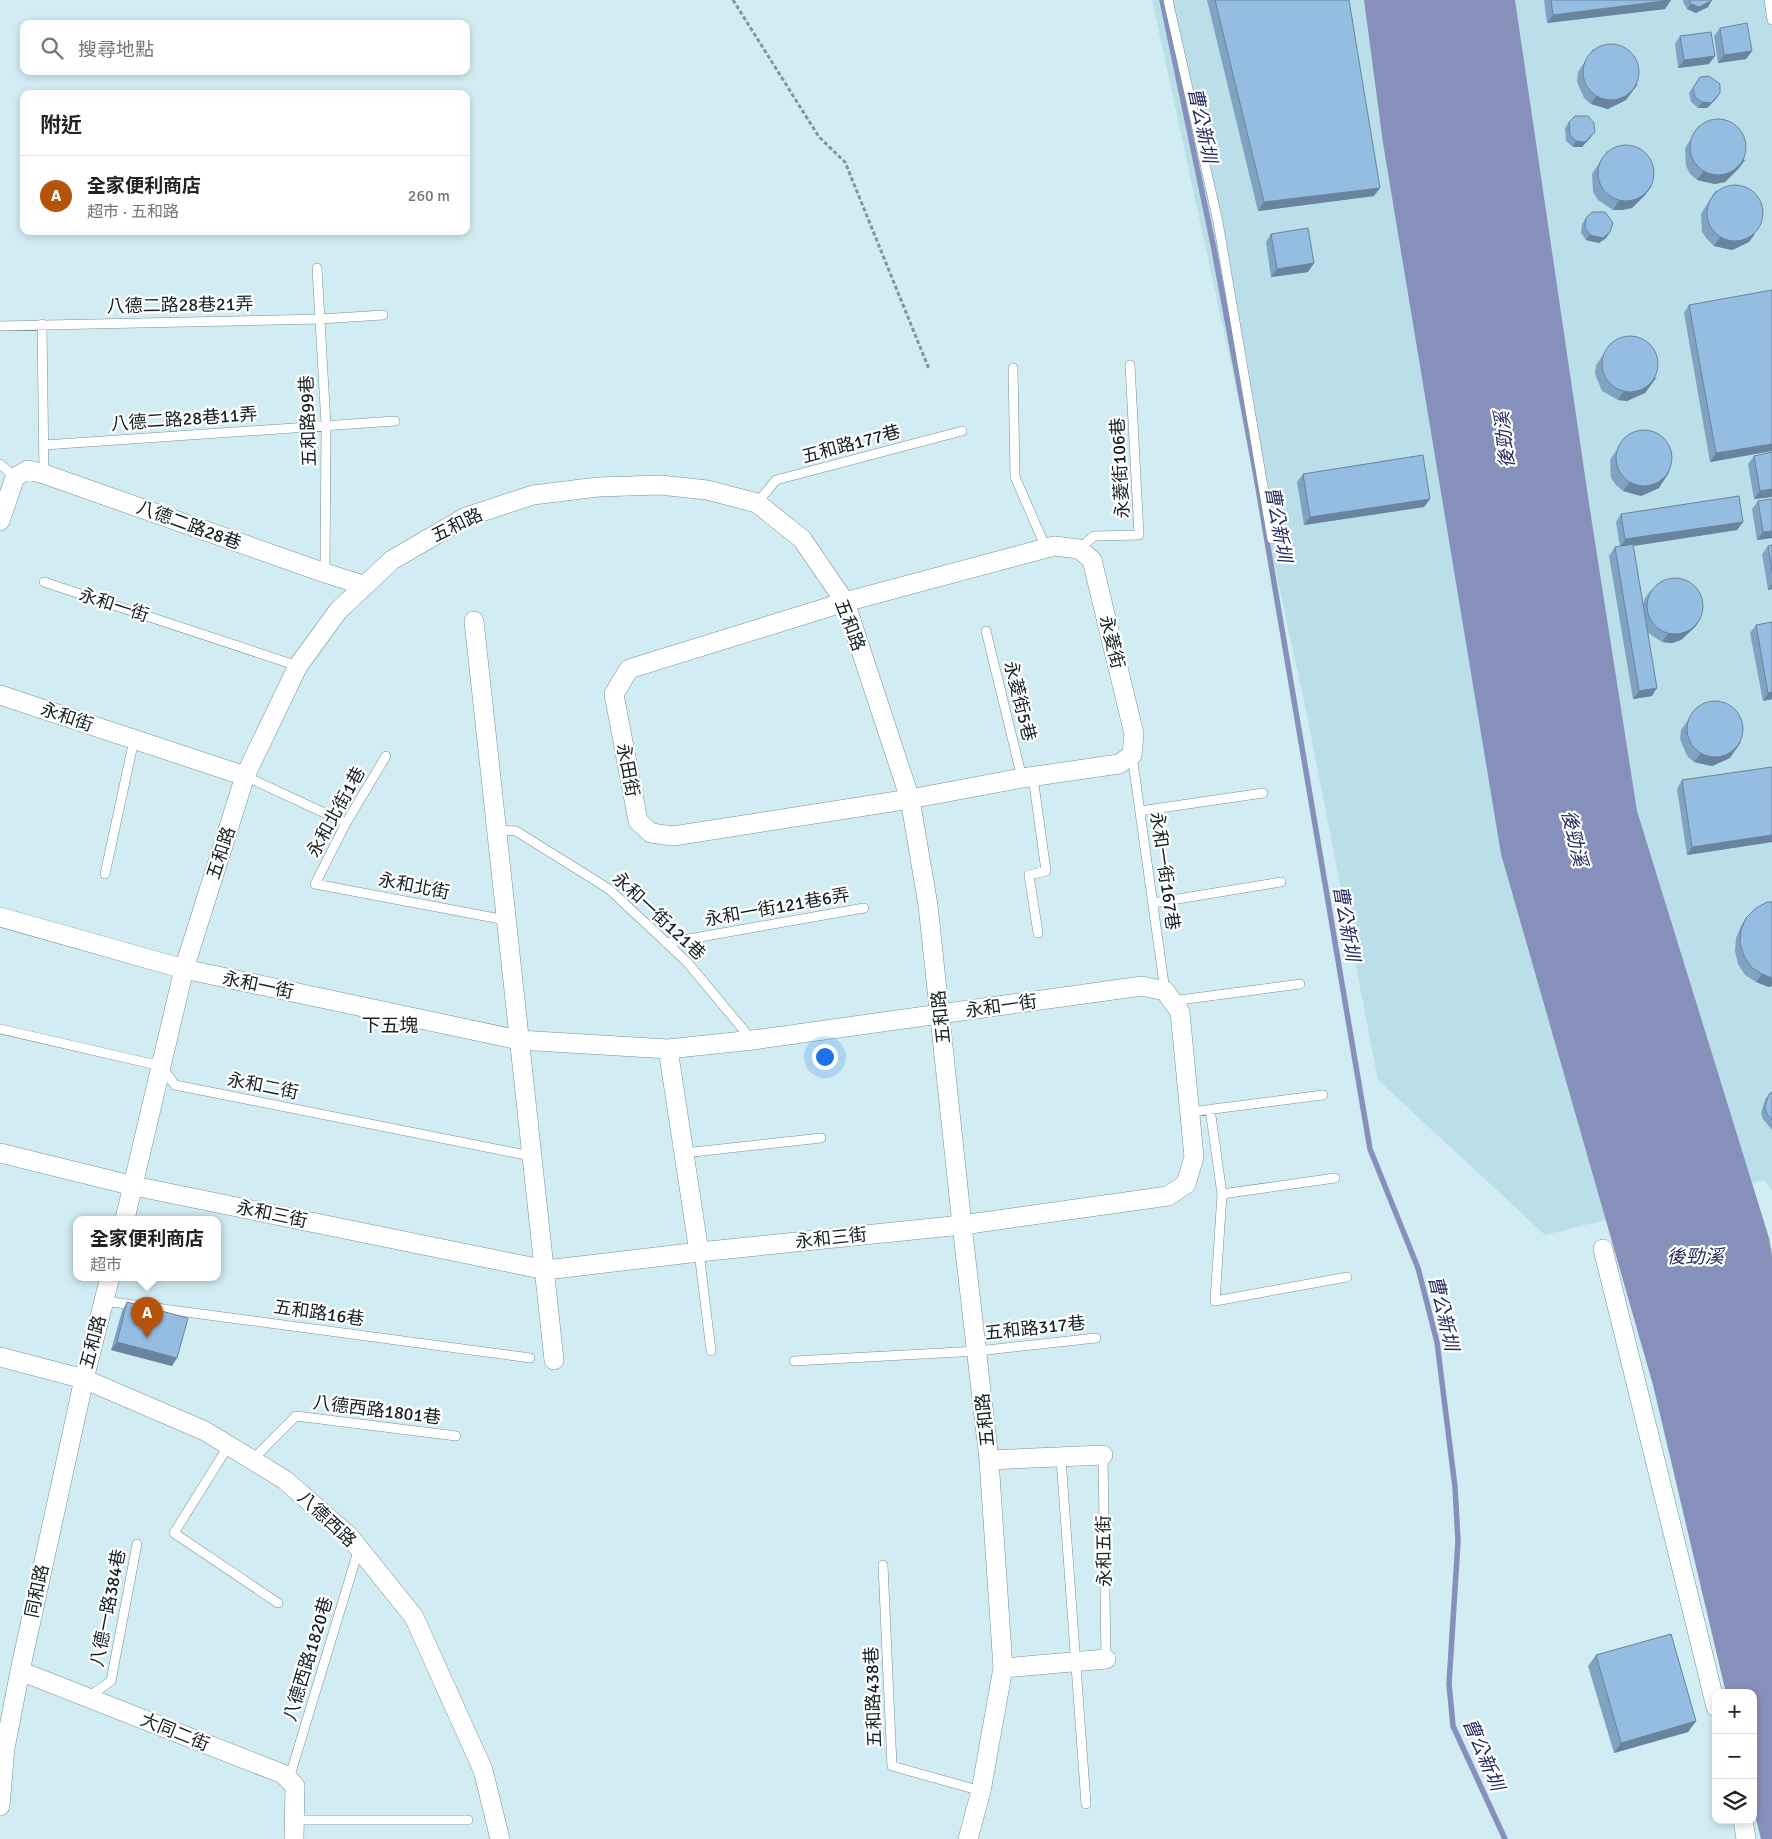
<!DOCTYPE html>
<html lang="zh-TW">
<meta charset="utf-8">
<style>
body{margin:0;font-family:Signika,"Noto Sans TC",sans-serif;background:#f2f2f2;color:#222}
.controls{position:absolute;right:15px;bottom:15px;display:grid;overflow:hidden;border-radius:10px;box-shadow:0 2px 8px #0003}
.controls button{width:45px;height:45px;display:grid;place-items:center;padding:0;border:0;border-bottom:1px solid #e0e0e0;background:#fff;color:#222;font:25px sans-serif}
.you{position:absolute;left:824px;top:1056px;width:18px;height:18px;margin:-12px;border:4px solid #fff;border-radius:50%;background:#1a73e8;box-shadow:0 0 0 8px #1a73e833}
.badge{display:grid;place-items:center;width:32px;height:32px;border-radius:50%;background:#b45309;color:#fff;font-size:16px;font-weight:700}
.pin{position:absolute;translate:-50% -41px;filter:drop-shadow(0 1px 2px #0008)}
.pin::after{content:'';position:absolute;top:26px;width:18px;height:15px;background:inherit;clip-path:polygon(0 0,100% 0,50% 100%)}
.popup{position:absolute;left:73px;top:1216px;width:148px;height:65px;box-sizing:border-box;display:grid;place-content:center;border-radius:10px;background:#fff;filter:drop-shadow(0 1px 4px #0005);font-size:16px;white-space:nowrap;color:#767676}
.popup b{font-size:19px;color:#222}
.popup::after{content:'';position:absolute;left:50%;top:100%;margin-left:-10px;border:10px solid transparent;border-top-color:#fff}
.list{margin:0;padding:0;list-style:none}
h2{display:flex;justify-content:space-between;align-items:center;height:65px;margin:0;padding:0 20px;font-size:21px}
h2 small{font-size:16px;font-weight:400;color:#767676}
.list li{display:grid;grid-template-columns:32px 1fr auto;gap:15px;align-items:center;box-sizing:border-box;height:80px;padding:0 20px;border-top:1px solid #e0e0e0}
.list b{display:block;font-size:19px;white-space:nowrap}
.list p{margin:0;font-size:16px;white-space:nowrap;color:#767676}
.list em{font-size:16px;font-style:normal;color:#767676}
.icon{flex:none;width:28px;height:28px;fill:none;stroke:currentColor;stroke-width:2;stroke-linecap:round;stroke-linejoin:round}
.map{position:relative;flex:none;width:1772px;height:1839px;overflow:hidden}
.search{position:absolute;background:#fff;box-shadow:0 2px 8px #0003;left:20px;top:20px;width:450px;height:55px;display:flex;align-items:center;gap:12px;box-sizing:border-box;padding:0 18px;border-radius:10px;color:#767676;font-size:19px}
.panel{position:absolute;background:#fff;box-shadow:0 2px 8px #0003;left:20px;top:90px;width:450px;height:145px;border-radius:10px}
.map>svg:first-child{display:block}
.built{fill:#bbdfe8}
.water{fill:#878fbb}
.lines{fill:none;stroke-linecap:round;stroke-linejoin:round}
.stream{stroke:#878fbb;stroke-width:5.5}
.lane-casing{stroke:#779197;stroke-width:10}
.street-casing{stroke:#779197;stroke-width:20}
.path{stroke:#81969a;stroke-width:3;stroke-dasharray:4 2.5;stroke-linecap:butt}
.lane{stroke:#fff;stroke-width:9}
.street{stroke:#fff;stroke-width:19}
.wall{fill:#80a3c2}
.shaded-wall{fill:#68849e}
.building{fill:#95bde1;stroke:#68849e}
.labels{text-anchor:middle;stroke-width:4.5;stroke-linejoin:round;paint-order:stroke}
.street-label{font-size:18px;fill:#172123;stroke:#fff}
.water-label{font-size:19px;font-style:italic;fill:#272b62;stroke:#fff}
.neighbourhood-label{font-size:19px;fill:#172123;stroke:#fff}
</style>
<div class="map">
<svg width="1772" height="1839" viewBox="0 0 1772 1839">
<rect width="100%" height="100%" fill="#d1edf3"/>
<path class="built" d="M1152 0H1772V1191L1764 1180 1545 1235 1378 1080 1308 720Z"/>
<path class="water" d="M1364 0H1515L1590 510 1637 811 1769 1238 1772 1255V1839H1761L1753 1808V1693H1726L1653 1385 1501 854 1383 143Z"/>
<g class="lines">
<path class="stream" d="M1162 0 1214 249 1256 476 1370 1149 1418 1268 1437 1342 1455 1487 1458 1541 1449 1684 1453 1726 1505 1839"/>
<g class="lane-casing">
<path id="lane" d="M1168 0 1218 222 1272 539
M1769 0 1772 20
M317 268 326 425 325 573
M42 324 44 474
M0 326 320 319 383 315
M1013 368 1015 477 1046 548
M44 445 395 421
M0 464 15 477
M757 503 776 480 962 431
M1079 549 1094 536 1139 535 1130 365
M44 582 298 666
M986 631 1022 778
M1132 755 1165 991
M386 756 346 823 315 884 506 920
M245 776 346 823
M1033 777 1046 871 1029 875 1038 933
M1140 811 1263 793
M497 830 516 831 609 889 687 962 752 1040
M105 874 134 740
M1153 903 1281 882
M666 943 864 908
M1172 1001 1300 984
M0 1029 161 1066 175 1085 531 1156
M1210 1109 1222 1194 1215 1301 1347 1277
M1190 1112 1323 1095
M684 1153 821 1138
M1222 1194 1335 1178
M699 1252 711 1351
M104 1301 530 1358
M794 1361 978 1351 1096 1338
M229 1445 174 1533 278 1603
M1103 1455 1106 1659
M1061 1459 1086 1804
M252 1460 296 1416 456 1436
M883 1565 892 1766 981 1791
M88 1697 111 1681 137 1544
M289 1779 359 1548
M294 1820H468"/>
</g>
<g class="street-casing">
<path id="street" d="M0 521 15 477 28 470 44 474 325 573 363 585
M1054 546 1079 549 1092 560 1134 734 1132 755 1119 764 1022 778 910 799 673 836 651 833 638 821 614 694 629 669 845 602Z
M474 621 554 1360
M0 695 245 776
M0 917 184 969 519 1040 668 1049 753 1040 1142 986 1165 991 1180 1012 1194 1157 1186 1184 1168 1196 962 1225 699 1252 546 1270 134 1186 0 1153
M668 1049 699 1252
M125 1219 184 969 245 776 298 666 338 611 392 560 466 517 533 495 598 487 660 485 707 490 757 503 802 539 845 602 910 799 928 905 962 1225 989 1460 1003 1668 981 1791 968 1839
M1603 1249 1716 1707
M0 1357 84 1379 205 1431 285 1480 349 1536 414 1617 483 1770 500 1839
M989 1460 1103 1455
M1003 1668 1106 1659
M20 1671 283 1774 295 1786 294 1839
M0 1806 5 1748 20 1671 84 1379 110 1277
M1743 1820 1746 1839"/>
</g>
<path class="path" d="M733 0 819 137 845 162 929 369"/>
<use href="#lane" class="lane"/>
<use href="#street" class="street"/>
</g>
<path class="wall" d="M1207 0H1349L1374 196 1258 211Z
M1544 0H1671L1665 9 1547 23Z
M1683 0H1712L1708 7 1696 13 1687 9 1683 2Z
M1720 28 1752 51 1746 59 1718 63 1714 36Z
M1680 36 1709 64 1678 68 1675 44Z
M1593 49 1626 100 1608 109 1591 104 1584 98 1577 82 1578 72Z
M1700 77 1716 99 1707 108H1698L1691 102 1689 93Z
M1569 122 1591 137 1582 147H1573L1566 141 1565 128Z
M1700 125 1745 160 1739 168 1725 182 1715 184 1697 180 1690 174 1686 166 1685 148Z
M1607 151 1646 194 1632 208 1622 210H1613L1598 200 1593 192 1592 174Z
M1716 190 1749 242 1732 250 1714 246 1707 239 1702 232 1701 214Z
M1586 218 1610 232 1606 238 1599 243 1586 240 1581 233 1582 224Z
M1271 234 1314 263 1308 272 1271 277 1266 242Z
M1689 305 1772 451 1710 462 1684 313Z
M1612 342 1645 393 1627 401 1618 400 1602 391 1595 374 1596 365Z
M1626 436 1659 488 1641 496 1623 491 1616 485 1611 478 1610 460Z
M1772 452V497L1754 499 1748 464 1754 456Z
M1303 474 1430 499 1424 507 1304 525 1297 482Z
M1772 499V538L1757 540 1752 509 1758 501Z
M1621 514 1743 522 1737 530 1633 546 1643 604 1645 598 1651 590 1696 626 1681 640 1672 643 1662 642 1648 633 1652 696 1633 699 1609 556 1615 547H1620L1616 522Z
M1772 545V589L1768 590 1762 554 1768 546Z
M1772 622V699L1763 701 1750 633 1756 625Z
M1697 707 1730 758 1712 766 1694 762 1687 756 1680 739 1681 730Z
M1772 767V842L1687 855 1677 789 1682 780Z
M1772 902V986L1769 987 1756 982 1745 975 1738 964 1735 951 1736 938 1741 926 1746 918Z
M1772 1092V1130L1763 1119 1761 1113 1765 1100 1769 1094Z
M127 1302 172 1366 111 1350 122 1311Z
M1596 1655 1696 1721 1688 1732 1614 1753 1588 1666Z"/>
<path class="shaded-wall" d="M1671 0 1665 9 1547 23 1553 15Z
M1711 1 1708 7 1696 13 1687 9 1691 4Z
M1752 51 1746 59 1718 63 1724 55Z
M1715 56 1709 64 1678 68 1684 60Z
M1638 84 1626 100 1608 109 1591 104 1596 96Z
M1720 93 1716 99 1707 108H1698L1702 102Z
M1595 132 1591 137 1582 147H1573L1576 141Z
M1745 160 1739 168 1725 182 1715 184 1697 180 1703 172Z
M1652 186 1646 194 1632 208 1622 210H1613L1618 202Z
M1380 188 1374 196 1258 211 1264 202Z
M1610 232 1606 238 1599 243 1586 240 1590 235Z
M1755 234 1749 242 1732 250 1714 246 1720 237Z
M1314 263 1308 272 1271 277 1277 269Z
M1657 377 1645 393 1627 401 1618 400 1623 392Z
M1772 444V451L1710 462 1716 453Z
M1670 471 1659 488 1641 496 1623 491 1629 483Z
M1772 489V497L1754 499 1760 491Z
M1430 499 1424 507 1304 525 1310 517Z
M1743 522 1737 530 1620 548 1625 539Z
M1772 531V538L1757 540 1763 532Z
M1772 584V589L1768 590Z
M1701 618 1696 626 1681 640 1672 643 1662 642 1668 634Z
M1657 688 1652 696 1633 699 1639 691Z
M1772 692V699L1763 701 1768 693Z
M1741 742 1730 758 1712 766 1694 762 1700 754Z
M1772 835V842L1687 855 1692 847Z
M1762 974 1772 978V986L1769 987 1756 982Z
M117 1342 177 1358 172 1366 111 1350Z
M1696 1721 1688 1732 1614 1753 1621 1743Z"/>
<path class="building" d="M1215 0H1349L1380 188 1264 202Z
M1551 0H1671L1553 15Z
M1689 0H1712L1711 1 1699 7 1691 4Z
M1747 23 1752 51 1724 55 1720 28Z
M1711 32 1715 56 1684 60 1680 36Z
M1583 72a28 28 0 1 1 56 0a28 28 0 1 1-56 0Z
M1709 76 1720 84V93L1711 103 1702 102 1695 97 1693 88 1700 77Z
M1575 116H1588L1594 123 1595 132 1585 142 1576 141 1570 135 1569 122Z
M1690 147a28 28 0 1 1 56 0a28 28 0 1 1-56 0Z
M1598 173a28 28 0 1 1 56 0a28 28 0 1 1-56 0Z
M1707 213a28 28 0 1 1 56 0a28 28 0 1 1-56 0Z
M1592 212H1605L1613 223 1610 232 1603 238 1590 235 1585 227 1586 218Z
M1308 228 1314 263 1277 269 1271 234Z
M1772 290V444L1716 453 1689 305Z
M1602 364a28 28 0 1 1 56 0a28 28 0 1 1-56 0Z
M1616 458a28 28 0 1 1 56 0a28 28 0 1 1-56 0Z
M1772 452V489L1760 491 1754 456Z
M1423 455 1430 499 1310 517 1303 474Z
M1739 496 1743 522 1625 539 1621 514Z
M1772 499V531L1763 532 1758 501Z
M1633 544 1657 688 1639 691 1615 547Z
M1772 545V572L1768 546Z
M1647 606a28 28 0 1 1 56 0a28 28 0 1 1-56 0Z
M1772 622V692L1768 693 1756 625Z
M1687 729a28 28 0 1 1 56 0a28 28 0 1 1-56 0Z
M1772 767V835L1692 847 1682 780Z
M1767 902H1772V978L1762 974 1751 967 1744 956 1740 943 1741 930 1746 918 1756 908Z
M1772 1092V1120L1767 1114 1765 1107 1769 1094Z
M127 1302 188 1318 177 1358 117 1342Z
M1671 1634 1696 1721 1621 1743 1596 1655Z"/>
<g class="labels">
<g class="street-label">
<text transform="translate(180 305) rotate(-1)" y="6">八德二路28巷21弄</text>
<text transform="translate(184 419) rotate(-4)" y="6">八德二路28巷11弄</text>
<text transform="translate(308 421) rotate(-92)" y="6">五和路99巷</text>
<text transform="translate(851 444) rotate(-15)" y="6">五和路177巷</text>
<text transform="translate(1120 468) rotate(-93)" y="6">永菱街106巷</text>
<text transform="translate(189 525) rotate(20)" y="6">八德二路28巷</text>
<text transform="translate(457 525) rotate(-26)" y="6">五和路</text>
<text transform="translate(114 605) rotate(18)" y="6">永和一街</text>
<text transform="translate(850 625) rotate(69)" y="6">五和路</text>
<text transform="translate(1112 642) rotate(76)" y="6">永菱街</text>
<text transform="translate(1020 701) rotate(76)" y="6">永菱街5巷</text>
<text transform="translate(67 717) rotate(19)" y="6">永和街</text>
<text transform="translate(628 770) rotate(79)" y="6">永田街</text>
<text transform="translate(336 812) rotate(-61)" y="6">永和北街1巷</text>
<text transform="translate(221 853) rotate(-72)" y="6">五和路</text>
<text transform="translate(1165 871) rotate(82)" y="6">永和一街167巷</text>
<text transform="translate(414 886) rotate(11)" y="6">永和北街</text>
<text transform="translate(777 907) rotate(-10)" y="6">永和一街121巷6弄</text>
<text transform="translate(659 916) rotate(43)" y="6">永和一街121巷</text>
<text transform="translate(258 985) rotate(12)" y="6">永和一街</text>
<text transform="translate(1001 1006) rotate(-8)" y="6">永和一街</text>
<text transform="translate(941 1017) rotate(-96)" y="6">五和路</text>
<text transform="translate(263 1086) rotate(11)" y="6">永和二街</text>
<text transform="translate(272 1214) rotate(12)" y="6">永和三街</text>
<text transform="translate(831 1238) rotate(-6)" y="6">永和三街</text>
<text transform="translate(319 1313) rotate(8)" y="6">五和路16巷</text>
<text transform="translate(1035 1328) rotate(-6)" y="6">五和路317巷</text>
<text transform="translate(93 1342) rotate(-75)" y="6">五和路</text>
<text transform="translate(377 1410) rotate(7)" y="6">八德西路1801巷</text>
<text transform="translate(985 1420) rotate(-96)" y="6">五和路</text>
<text transform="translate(327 1519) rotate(43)" y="6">八德西路</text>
<text transform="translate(1104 1551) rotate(-91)" y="6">永和五街</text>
<text transform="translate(37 1591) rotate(-78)" y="6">同和路</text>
<text transform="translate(108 1608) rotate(-79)" y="6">八德一路384巷</text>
<text transform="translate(308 1659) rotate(-73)" y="6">八德西路1820巷</text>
<text transform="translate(873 1697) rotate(-92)" y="6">五和路438巷</text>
<text transform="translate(175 1732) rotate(22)" y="6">大同二街</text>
</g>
<g class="water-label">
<text transform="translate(1203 125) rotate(78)" y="7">曹公新圳</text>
<text transform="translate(1504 440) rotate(-96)" y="7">後勁溪</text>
<text transform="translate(1279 524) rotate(80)" y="7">曹公新圳</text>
<text transform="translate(1575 838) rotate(77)" y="7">後勁溪</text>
<text transform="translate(1347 923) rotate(80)" y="7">曹公新圳</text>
<text x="1695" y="1263">後勁溪</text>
<text transform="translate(1444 1313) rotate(77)" y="7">曹公新圳</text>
<text transform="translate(1484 1754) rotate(67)" y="7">曹公新圳</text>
</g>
<g class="neighbourhood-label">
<text x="390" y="1032">下五塊</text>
</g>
</g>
</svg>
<div class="controls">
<button>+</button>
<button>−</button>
<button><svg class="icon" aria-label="layers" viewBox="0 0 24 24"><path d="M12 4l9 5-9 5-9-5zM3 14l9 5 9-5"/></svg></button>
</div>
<div class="you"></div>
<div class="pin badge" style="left:147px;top:1338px">A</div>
<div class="popup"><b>全家便利商店</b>超市</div>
<div class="search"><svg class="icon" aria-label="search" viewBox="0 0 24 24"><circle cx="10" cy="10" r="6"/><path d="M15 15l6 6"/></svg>搜尋地點</div>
<section class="panel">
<h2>附近<small></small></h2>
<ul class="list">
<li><span class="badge">A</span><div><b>全家便利商店</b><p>超市 · 五和路</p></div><em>260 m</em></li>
</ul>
</section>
</div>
